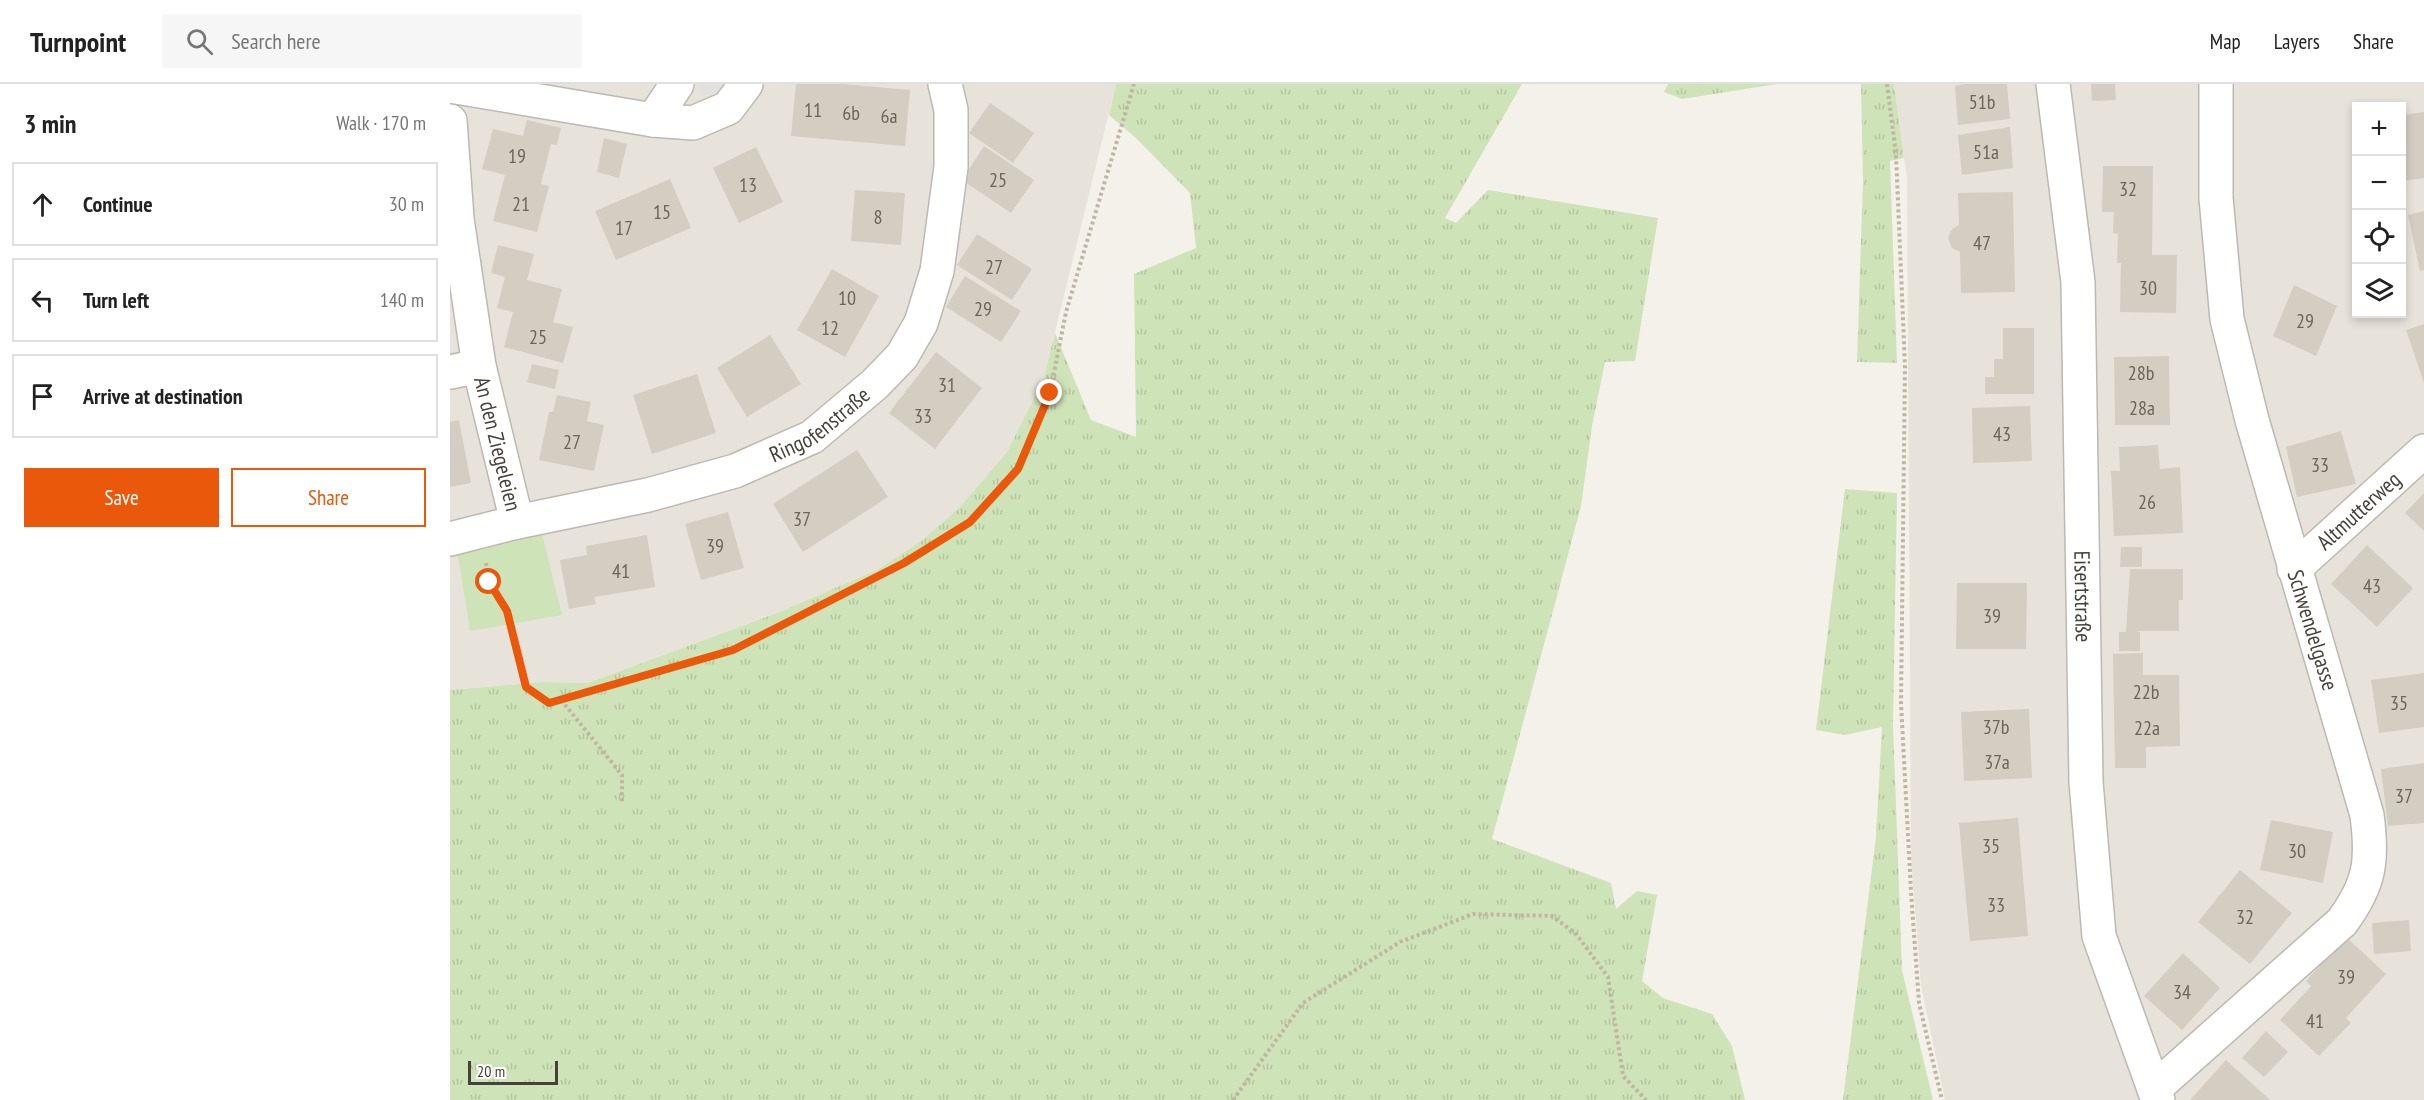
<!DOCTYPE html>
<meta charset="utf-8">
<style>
body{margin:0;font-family:"PT Sans Narrow",sans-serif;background:#f6f6f6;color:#222}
.controls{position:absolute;right:18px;top:18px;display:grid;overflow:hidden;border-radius:0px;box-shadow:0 3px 9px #0003}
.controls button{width:54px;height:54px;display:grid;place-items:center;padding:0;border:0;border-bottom:2px solid #e0e0e0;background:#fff;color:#222;font:30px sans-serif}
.scale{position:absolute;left:18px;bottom:15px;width:90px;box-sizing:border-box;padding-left:6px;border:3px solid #474239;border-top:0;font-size:16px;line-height:21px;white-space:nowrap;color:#474239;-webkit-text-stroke:4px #fff;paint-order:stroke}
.stop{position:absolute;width:18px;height:18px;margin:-14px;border:4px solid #ea580c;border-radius:50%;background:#fff}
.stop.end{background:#ea580c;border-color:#fff;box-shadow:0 2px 6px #0008}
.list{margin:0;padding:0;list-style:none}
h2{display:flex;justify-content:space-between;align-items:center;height:78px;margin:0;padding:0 24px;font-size:26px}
h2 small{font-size:20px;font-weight:400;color:#767676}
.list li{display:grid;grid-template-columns:39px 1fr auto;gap:18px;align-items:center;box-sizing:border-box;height:84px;margin:0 12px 12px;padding:0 12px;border:2px solid #e0e0e0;border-radius:0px}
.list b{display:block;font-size:22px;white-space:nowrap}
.list em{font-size:20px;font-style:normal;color:#767676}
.actions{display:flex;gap:12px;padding:18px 24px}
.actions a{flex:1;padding:14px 0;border:2px solid #ea580c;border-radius:0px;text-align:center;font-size:21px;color:#ea580c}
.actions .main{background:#ea580c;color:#fff}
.icon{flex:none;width:33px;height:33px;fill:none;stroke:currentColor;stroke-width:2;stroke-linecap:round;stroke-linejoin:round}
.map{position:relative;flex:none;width:1974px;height:1016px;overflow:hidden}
header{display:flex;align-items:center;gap:36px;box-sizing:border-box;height:84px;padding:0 30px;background:#fff;border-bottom:2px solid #e0e0e0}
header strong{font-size:28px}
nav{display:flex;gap:33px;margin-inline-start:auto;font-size:21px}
.search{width:420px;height:54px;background:#f6f6f6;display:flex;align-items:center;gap:15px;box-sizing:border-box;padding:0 21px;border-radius:0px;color:#767676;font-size:22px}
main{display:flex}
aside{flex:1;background:#fff}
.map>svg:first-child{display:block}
.residential{fill:#e7e3da;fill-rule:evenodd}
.grass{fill:url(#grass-tufts)}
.green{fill:#cfe3b8}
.parking{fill:#e3e1df}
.building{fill:#d4cdc1}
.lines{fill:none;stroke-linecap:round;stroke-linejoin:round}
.minor-casing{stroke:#beb9ae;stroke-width:36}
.path{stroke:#bfb5a1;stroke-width:4;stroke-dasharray:3 3;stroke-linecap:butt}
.minor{stroke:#fff;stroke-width:33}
.route{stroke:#ea580c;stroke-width:8}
.labels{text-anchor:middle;stroke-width:4.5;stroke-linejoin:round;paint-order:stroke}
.number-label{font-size:20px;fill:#6a655b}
.street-label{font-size:22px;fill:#474239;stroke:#fff}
</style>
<header>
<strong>Turnpoint</strong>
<div class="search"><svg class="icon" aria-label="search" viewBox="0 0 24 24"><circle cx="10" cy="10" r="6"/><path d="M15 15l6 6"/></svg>Search here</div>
<nav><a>Map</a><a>Layers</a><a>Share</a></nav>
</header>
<main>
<aside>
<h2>3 min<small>Walk · 170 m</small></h2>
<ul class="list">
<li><svg class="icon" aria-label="ahead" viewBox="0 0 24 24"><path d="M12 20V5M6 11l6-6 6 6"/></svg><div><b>Continue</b></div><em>30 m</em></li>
<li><svg class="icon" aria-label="left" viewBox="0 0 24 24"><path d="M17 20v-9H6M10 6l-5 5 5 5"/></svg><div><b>Turn left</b></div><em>140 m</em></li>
<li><svg class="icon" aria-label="arrive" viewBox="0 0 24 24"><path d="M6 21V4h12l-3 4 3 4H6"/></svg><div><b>Arrive at destination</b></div></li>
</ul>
<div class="actions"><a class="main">Save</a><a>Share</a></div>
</aside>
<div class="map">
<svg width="1974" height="1016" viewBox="0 0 1974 1016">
<defs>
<pattern id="grass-tufts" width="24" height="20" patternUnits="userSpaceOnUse" patternTransform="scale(1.5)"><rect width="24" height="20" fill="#cfe3b8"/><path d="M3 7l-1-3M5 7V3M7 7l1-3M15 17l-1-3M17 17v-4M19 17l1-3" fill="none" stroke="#b3c49f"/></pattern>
</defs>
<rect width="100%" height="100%" fill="#f4f1eb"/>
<path class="residential" d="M0 0H666L593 297 557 368 508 425 471 457 427 486 327 529 138 599 93 598 0 606Z
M1444 0H1974V1016H1495L1471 902 1461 773 1457 94ZM1906 22H1952V230H1906Z"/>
<path class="grass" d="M666 0H1072L995 134 1006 139 1038 106 1208 134 1185 277 1155 278 1142 342 1131 422 1042 755 1161 799 1166 825 1187 807 1207 811 1192 897 1213 914 1262 930 1282 962 1295 1016H0V606L93 598 138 599 327 529 427 486 471 457 508 425 557 368 593 297 605 249 641 336 686 353 684 190 746 164 740 109 686 54 659 31Z
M1218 0H1327L1232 15 1214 8Z
M1411 0H1444L1454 74 1440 77 1447 279 1407 278 1413 97Z
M1395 405 1447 409 1443 640 1452 886 1483 1016H1393L1426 753 1432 643 1395 651 1366 646Z"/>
<path class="green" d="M92 449 112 531 20 547 7 467Z"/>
<path class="parking" d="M252 0H281L268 19 248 6Z"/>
<path class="building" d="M346 0H393L460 6 455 62 341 52Z
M1515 0H1557L1560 35 1508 41 1505 2Z
M1641 0H1665L1666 16 1642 17Z
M540 19 584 49 563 79 519 49Z
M1974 28V94L1952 97V31Z
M77 36 111 44 107 61 101 60 91 100 99 102 87 148 43 137 55 91 32 85 43 45 73 52Z
M1560 43 1563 84 1512 91 1508 51Z
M154 54 177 60 169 94 147 88Z
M534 62 584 96 561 129 512 96Z
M306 63 333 118 289 139 263 84Z
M1653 82H1703L1702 171H1727L1726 229 1670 228 1671 179H1667L1668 150 1663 149 1664 128H1652Z
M220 95 241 144 166 176 145 127Z
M405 106 455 109 451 161 401 157Z
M1563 108 1565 208 1511 209 1510 168 1502 164 1498 154 1502 145 1509 141 1508 109Z
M1974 127V186L1970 187 1958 131Z
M527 150 582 185 562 216 507 181Z
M48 161 84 170 77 196 112 205 103 238 123 243 113 279 54 263 63 228 47 224 55 193 41 189Z
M382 185 429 212 395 273 347 246Z
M515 192 571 227 551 258 496 223Z
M1844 201 1887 222 1866 272 1823 252Z
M1974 240V299L1956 246Z
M1553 244H1584V310H1535V293H1544V275H1553Z
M320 251 351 300 297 333 267 284Z
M486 268 532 304 485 365 439 329Z
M1719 272 1720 341H1665L1664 273Z
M82 280 109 286 105 305 77 298Z
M247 290 266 349 202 370 183 311Z
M107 311 141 318 137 337 154 341 144 387 89 376 99 328H103Z
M1580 322 1582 377 1523 379 1522 324Z
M9 336 21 399 0 403V338Z
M1891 347 1906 400 1847 413 1836 363Z
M1708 361 1710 385 1730 383 1733 449 1664 452 1661 387H1670L1669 363Z
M407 366 438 413 353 468 323 420Z
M1974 409V447L1955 429Z
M278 428 294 484 251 496 235 440Z
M197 451 205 503 144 513 146 520 119 525 110 476 137 471 136 462Z
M1917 461 1963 504 1927 543 1881 500Z
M1671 463H1692V483H1670Z
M1680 485H1733V516H1729V547H1684L1690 548V567H1669V548H1676Z
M1507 499H1577L1576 565H1506Z
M1693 569V591H1729L1730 662 1696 663V684H1665L1663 570Z
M1974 589V643L1929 649 1921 596Z
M1579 625 1582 694 1514 697 1511 628Z
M1974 679V739L1938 742 1931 685Z
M1568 734 1578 852 1520 857 1509 739Z
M1821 736 1883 748 1873 799 1810 786Z
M1790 786 1842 829 1800 880 1748 838Z
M1959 836 1961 867 1924 870 1922 839Z
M1896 853 1936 890 1896 934 1901 939 1869 972 1830 936 1861 902 1856 897Z
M1733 869 1770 904 1732 946 1694 912Z
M1816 947 1838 968 1814 993 1792 974Z
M1776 976 1820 1016H1740Z"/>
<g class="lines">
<g class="minor-casing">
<g id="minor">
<path id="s1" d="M1603 0 1628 198 1636 698 1649 852 1708 1016"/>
<path d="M0 2 203 36 227 0"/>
<path d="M203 36 243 39 278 24 296 0"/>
<path id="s2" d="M0 37 7 135 29 282 67 438"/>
<path d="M0 288 29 282"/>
<path id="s3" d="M0 455 67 438 198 411 285 387 362 353 425 300 452 272 471 239 487 187 501 83V26L495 0"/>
<path id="s4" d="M1844 485 1974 367"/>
<path d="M1704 1005 1892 838C1920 800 1923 777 1917 731L1802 336 1777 235 1766 114V0"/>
</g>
</g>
<path class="path" d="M1437 0 1446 70 1455 283 1451 619 1461 808 1469 919 1492 1016
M36 479 39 498 57 527 77 603 99 619 283 566 454 479 520 438 568 385 600 309 616 228 684 0
M111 616 172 691V719
M783 1016 853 919 950 858 1023 830 1102 832 1126 850 1158 893 1173 992 1196 1016"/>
<use href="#minor" class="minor"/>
</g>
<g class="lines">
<path class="route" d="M39 498 57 527 76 603 99 619 283 566 454 479 520 438 568 385 600 309"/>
</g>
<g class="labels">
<g class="number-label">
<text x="1532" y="25">51b</text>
<text x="363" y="33">11</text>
<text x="401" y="36">6b</text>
<text x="439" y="39">6a</text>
<text x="1536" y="75">51a</text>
<text x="67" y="79">19</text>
<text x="548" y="103">25</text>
<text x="298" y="108">13</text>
<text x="1678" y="112">32</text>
<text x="71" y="127">21</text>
<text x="212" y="135">15</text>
<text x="428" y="140">8</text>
<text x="174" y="151">17</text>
<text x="1532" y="166">47</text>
<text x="544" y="190">27</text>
<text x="1698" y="211">30</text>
<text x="397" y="221">10</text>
<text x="533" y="232">29</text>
<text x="1855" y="244">29</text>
<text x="380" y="251">12</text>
<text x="88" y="260">25</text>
<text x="1691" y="296">28b</text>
<text x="497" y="308">31</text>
<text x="1692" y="331">28a</text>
<text x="473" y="339">33</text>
<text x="1552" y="357">43</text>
<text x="122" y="365">27</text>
<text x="1870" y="388">33</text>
<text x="1697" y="425">26</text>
<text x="352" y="442">37</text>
<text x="265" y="469">39</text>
<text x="171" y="494">41</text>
<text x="1922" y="509">43</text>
<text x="1542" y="539">39</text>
<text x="1696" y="615">22b</text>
<text x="1949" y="626">35</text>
<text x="1546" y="650">37b</text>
<text x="1697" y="651">22a</text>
<text x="1547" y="685">37a</text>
<text x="1954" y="719">37</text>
<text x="1541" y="769">35</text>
<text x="1847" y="774">30</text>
<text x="1546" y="828">33</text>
<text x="1795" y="840">32</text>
<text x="1896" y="900">39</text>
<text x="1732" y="915">34</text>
<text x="1865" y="944">41</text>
</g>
<g class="street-label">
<text dy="8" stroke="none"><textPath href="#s3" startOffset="390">Ringofenstraße</textPath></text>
<text dy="8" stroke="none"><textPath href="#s2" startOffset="327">An den Ziegeleien</textPath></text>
<text dy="8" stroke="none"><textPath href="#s4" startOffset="87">Altmutterweg</textPath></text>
<text dy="8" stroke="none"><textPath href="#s1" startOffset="514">Eisertstraße</textPath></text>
<text transform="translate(1863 546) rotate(73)" y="8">Schwendelgasse</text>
</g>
</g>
</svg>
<div class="controls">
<button>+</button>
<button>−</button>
<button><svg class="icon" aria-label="locate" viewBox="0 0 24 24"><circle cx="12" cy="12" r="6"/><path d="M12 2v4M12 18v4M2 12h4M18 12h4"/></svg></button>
<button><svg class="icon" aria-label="layers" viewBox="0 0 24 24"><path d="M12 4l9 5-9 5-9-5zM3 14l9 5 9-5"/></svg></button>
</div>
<div class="scale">20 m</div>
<div class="stop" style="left:39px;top:498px"></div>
<div class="stop end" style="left:600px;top:309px"></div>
</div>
</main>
